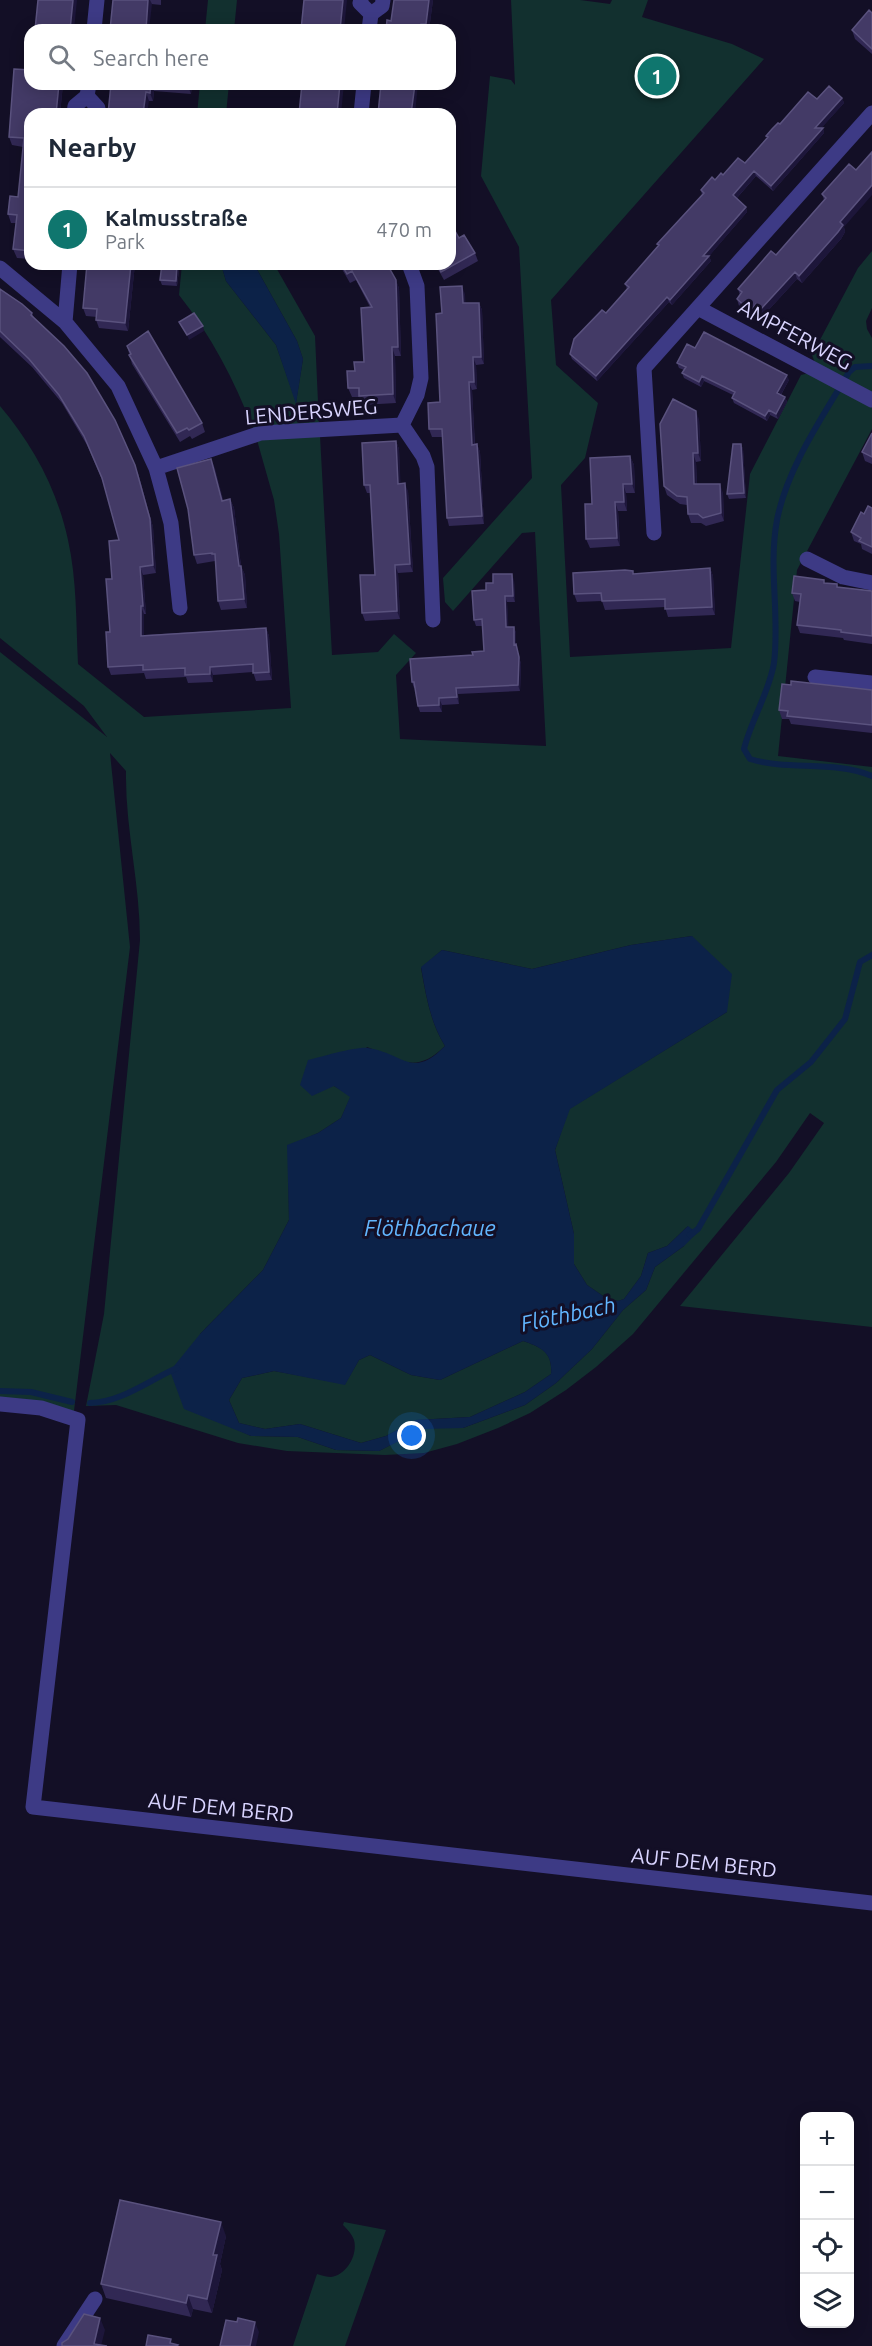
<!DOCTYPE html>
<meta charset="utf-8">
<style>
body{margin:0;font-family:Ubuntu,sans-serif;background:#f6f6f7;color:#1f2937}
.controls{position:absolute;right:18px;bottom:18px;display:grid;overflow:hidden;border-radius:12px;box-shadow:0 3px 15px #0003}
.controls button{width:54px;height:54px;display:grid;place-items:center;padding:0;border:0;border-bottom:2px solid #e0e1e3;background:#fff;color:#1f2937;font:30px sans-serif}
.you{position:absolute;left:412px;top:1436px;width:21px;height:21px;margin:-15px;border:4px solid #fff;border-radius:50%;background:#1a73e8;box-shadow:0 0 0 9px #1a73e833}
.badge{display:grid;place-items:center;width:39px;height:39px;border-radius:50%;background:#0f766e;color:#fff;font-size:20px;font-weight:700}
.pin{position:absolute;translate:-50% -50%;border:3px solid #fff;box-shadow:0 2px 6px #0006}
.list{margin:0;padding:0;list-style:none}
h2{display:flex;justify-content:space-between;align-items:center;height:78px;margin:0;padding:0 24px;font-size:26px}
h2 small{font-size:20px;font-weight:400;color:#747a83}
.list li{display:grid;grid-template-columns:39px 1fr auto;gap:18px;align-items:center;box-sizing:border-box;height:84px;padding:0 24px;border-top:2px solid #e0e1e3}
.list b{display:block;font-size:22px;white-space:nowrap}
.list p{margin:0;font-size:20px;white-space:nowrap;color:#747a83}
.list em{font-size:20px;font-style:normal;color:#747a83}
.icon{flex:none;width:33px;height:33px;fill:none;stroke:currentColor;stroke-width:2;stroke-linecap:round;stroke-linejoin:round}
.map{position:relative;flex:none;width:872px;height:2346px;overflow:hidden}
.search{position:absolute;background:#fff;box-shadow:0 3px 15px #0003;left:24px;top:24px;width:432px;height:66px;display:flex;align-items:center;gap:15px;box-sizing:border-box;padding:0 21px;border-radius:18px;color:#747a83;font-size:22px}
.panel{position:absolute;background:#fff;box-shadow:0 3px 15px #0003;left:24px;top:108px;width:432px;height:162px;border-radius:18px}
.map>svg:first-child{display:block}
.green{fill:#12302f;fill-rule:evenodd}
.water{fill:#0c2248;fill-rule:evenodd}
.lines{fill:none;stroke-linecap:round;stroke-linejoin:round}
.stream{stroke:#0c2248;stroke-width:6}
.street{stroke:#3d3a85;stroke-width:15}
.wall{fill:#312854}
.shaded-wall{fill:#1d163a}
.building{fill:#433a66;stroke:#5a527e;stroke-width:1.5}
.labels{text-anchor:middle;stroke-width:6;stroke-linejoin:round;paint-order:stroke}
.street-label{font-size:21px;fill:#d9d4ff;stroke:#130f26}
.water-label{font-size:22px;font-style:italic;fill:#62b6ff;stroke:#130f26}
</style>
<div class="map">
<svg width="872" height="2346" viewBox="0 0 872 2346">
<rect width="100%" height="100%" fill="#130f26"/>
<path class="green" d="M208 0H237L234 30H205Z
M511 0H580L610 4 612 0H648L642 17 732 44 764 59 551 300 556 365 598 403 585 458 561 485 570 657 731 648 750 474 801 375 809 373 872 406V429L797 570 778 756 872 767V1327L680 1306 789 1173 824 1123 810 1113 776 1162 633 1334 596 1367 566 1390 530 1413 498 1428 457 1444 424 1453 385 1455 287 1451 238 1443 116 1405 86 1406 104 1314 140 940C140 883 125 828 126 771L110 753 130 947 74 1411 24 1399 0 1398V652L107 737 84 706 0 638V406C33 445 57 489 68 540 77 580 76 623 78 664L144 717 291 708 279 534 274 500 257 440 320 436 332 655 378 652 394 634 416 653 396 675 400 739 546 746 535 532 522 533 453 611 445 602 443 578 532 478 519 247 481 176 490 76 511 80 515 85ZM692 936 727 1012 569 1109 555 1150 574 1234V1264L587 1285 606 1298 618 1301 624 1299 641 1276 648 1253 667 1246 688 1226 684 1246 655 1267 646 1290 623 1310 592 1349 556 1383 525 1405 463 1428H423L379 1451 336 1450 298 1437 251 1436 220 1422 200 1334 263 1270 289 1220 288 1146 318 1133 341 1118 351 1096 334 1086 367 1047C401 1060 415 1075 445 1046 430 1022 426 995 421 968L442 950 532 969 631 945Z
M200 84H229L226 114H197Z
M872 251V308L866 321 867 329 872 338V393L815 363 812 355 858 268Z
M182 264H221L226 281 276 345 296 402 303 359 297 341 254 264H274L315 336 319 424 253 428C234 380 211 335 179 295Z
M523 1341C541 1347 553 1352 551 1374L525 1392 470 1417 416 1420 386 1436 361 1443 300 1424 265 1429 239 1423 229 1400 242 1378 274 1371 345 1384 359 1360 370 1355 411 1375 440 1380Z
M344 2222 386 2230 345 2346H293L317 2274C321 2275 327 2277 331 2277 347 2275 358 2254 354 2240 352 2234 347 2229 343 2225Z"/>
<path class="water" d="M221 264H254L297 341 303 359 296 404 276 345 226 281Z
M692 936 732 974 727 1012 570 1109 555 1150 574 1234V1264L587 1285 606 1298 618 1301 624 1299 641 1276 648 1253 667 1246 688 1226 697 1233 684 1246 655 1267 646 1290 623 1310 592 1349 556 1383 525 1405 463 1428 423 1429 379 1451 336 1450 298 1437 251 1436 184 1409 170 1371 200 1334 263 1270 289 1220 287 1145 318 1133 341 1118 350 1097 334 1086 312 1096 300 1085 308 1060C321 1057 357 1046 368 1048 403 1053 412 1080 445 1046 430 1022 426 995 421 967L442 950 532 969 631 945ZM523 1341C541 1347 553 1353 551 1374L525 1392 470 1417 416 1420 386 1436 361 1443 300 1424 265 1429 239 1423 229 1400 242 1378 274 1371 345 1385 359 1360 370 1355 411 1375 440 1380Z"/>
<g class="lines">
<path class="stream" d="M872 366 855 367 849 372C822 418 787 468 777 520 768 568 780 615 774 663 769 693 751 720 744 749L750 759C789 771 834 760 872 776
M690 1235 698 1229 777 1090 811 1062 845 1019 860 962 872 955
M0 1391 31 1392 72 1402
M90 1403C122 1402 149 1380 177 1368"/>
<path class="street" d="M361 0 360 3 371 14 369 30
M371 14 382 6 383 0
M94 30 97 0
M87 96 98 108V114
M74 114 75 106 87 96 89 84
M361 114 364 84
M409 264 417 286 421 378 417 395 402 425 423 456 427 467 433 620
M0 268 65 322 118 386 156 468 171 523 180 608
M698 308 872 400
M65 322 70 264
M156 468 261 433 402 425
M654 533 644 368 872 113
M807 559 843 577 872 583
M815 677 872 683
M0 1404 41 1408 78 1420 33 1807 872 1903
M64 2346 95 2299"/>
</g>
<path class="wall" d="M113 0H161V5Z
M394 0H433L429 30H386L391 21Z
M872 13V54L855 39 852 30Z
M14 69 30 70V84H63L60 114H30V259L17 258 13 249 16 223H11L8 214 10 196 18 197 23 147 12 145 9 137Z
M111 84H192L191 94 154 91 153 101H149Z
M842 98 844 103 821 128H823L824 133 773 191 756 176 737 198 746 207 747 212 709 256 711 261 672 305 669 302 597 381 572 359 570 354 627 289 625 284 658 246 657 244 702 195 701 190 715 180 745 163 767 138 766 136 780 124 817 99Z
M841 172 844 227 845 232 841 239 802 283 797 279 764 315 758 311 752 317 739 306 737 299 740 295 738 289 776 255 824 200 822 194Z
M459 238 475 253 478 261 444 280 435 264H450Z
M87 264H135L128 331 99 328 96 320 97 317 86 316 83 308Z
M339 264H387L399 288 401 356H395L396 403 362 405 359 397H352L348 388 355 371 364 362 370 307 356 280 350 283Z
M177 265 179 270 177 286 162 285 160 280Z
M0 289 32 313 34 318 138 473 153 527 156 573 143 575 146 614H144V635L266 628 269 636 272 680 256 681 253 672 213 675V682L188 683 186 677 146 679 144 673 111 675 108 667 112 579 119 540 103 482 87 445 62 403 32 367 0 337Z
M465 294V303H479L482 310 484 364 476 365 477 389 472 390 475 445 477 444 480 452 484 524 449 526 447 518 443 437H432L429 429 440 402 442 313Z
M127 346 202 423 205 432 192 439 190 436 180 442 132 364Z
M695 348 789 380 781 395 785 397 787 402 778 419 770 415 767 421 734 403 732 398 733 395 704 381 701 387 684 378 682 373 684 370 679 368 677 363Z
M699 419 701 461 696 462 697 484 723 493 724 521 706 526 701 523H691L688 514 687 505 680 504 667 495 664 486Z
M872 433V464L865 461 862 452Z
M396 441 399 449 400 484 408 491 413 572 398 573 400 619 365 621 362 613 375 575 370 493H367L364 485Z
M741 444 743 449 746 498 729 499 727 494Z
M630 456 634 465 635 493H626L627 511H618L620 546 590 548 586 539 592 504Z
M211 459 223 501 230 499 234 508 241 566 245 575 247 608 221 610 218 601 216 563 215 561 197 564 194 555Z
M872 508V554L862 549 861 544 854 541 851 532 864 514Z
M710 568 713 576 715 615 668 617 665 607 605 610 602 601 577 602 574 594 634 574Z
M514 580 515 602H507L508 627H514L516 633V645L521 664 520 691 458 694 459 704 442 705V712H420L418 706 415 688H414L412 682 473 655 484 651 483 626H476L474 620 486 590Z
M825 583 837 584 838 587 872 591V644L844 640 843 638 800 633 797 625 800 602 795 601 792 593Z
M872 690V733L791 724 789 719H782L779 710Z
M226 2236 220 2264 222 2270 212 2313 193 2309 191 2317 106 2298 101 2284Z"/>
<path class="shaded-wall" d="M73 0H77L74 30H70Z
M148 0H150L152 4 149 30H146Z
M343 0H347L344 30H340Z
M429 0H433L429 30H428L426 24Z
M59 84H63L60 114H56Z
M151 84 154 91 153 101 150 93Z
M188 84H192L191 94 188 86Z
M340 84H344L341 114H337Z
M415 84H418L415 114H411Z
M146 92 149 101 147 114H143Z
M842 98 844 103 817 133 815 128Z
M823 128 824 133 773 191 771 186Z
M754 171 756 176 735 200 733 195Z
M872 185V195L844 227 845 232 841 239 802 283 799 276 840 222Z
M746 207 747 212 705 261 703 256Z
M709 256 711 261 672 305 670 300Z
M131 264H135L128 331 125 323Z
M177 265 179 270 177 286 176 281Z
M795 272 797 279 764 315 761 309Z
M396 280 399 288 401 356 398 347Z
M462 286 465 294 466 311 463 303Z
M667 297 669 302 597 381 596 376Z
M479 303 482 310 484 364 481 357Z
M756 304 758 311 752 317 750 311Z
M203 326 204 331 189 340 187 335Z
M392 347 395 356 396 403 393 394Z
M473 357 476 365 477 389 474 382Z
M787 375 789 380 779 398 777 393Z
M702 376 704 381 701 387 699 382Z
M469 382 472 390 475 452 472 445Z
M785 397 787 402 778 419 776 414Z
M769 410 770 415 767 421 765 416Z
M696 411 699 419 701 461 698 453Z
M396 441 399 449 401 492 398 484Z
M477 444 480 452 484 524 482 516Z
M741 444 743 449 746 498 744 493Z
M693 453 696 462 697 493 694 484Z
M630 456 634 465 635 493 632 484Z
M211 459 215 468 226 510 222 501Z
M135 465 153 527 156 573 153 565Z
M405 483 408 491 413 572 410 564Z
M623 484 626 493 627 511 624 502Z
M720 484 723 493 724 521 721 513Z
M230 499 234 508 241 567V566L245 575 247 608 244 599Z
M615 502 618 511 620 546 617 538Z
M395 565 398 573 400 619 397 611Z
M140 567 143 575 146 614 143 606Z
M710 568 713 576 715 615 712 607Z
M512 574 514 580 515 602 513 596Z
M505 596 507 602 509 634 506 627Z
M141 606 144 614V644L141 636Z
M514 627 516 633V645L521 664 520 691 518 685Z
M266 628 269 636 272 680 269 672Z
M210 667 213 675V682L210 674Z
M456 688 458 694 459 704 457 697Z
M439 698 442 705V712L439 705Z
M221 2222 226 2236 220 2264 222 2270 212 2313 207 2299 213 2255Z
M188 2295 193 2309 191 2317 186 2303Z
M100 2318 105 2330 101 2346 94 2344Z
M255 2322 259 2332 256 2346H250Z"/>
<path class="building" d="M38 0H73L70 30H35Z
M113 0H148L146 30H110Z
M304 0H343L340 30H301Z
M394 0H429L426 24H421L420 30H386L387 20 391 21Z
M869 10 872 13V49L852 30Z
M14 69 30 70V84H59L56 114H30V251L13 249 17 215 8 214 10 196 18 197 24 138 9 137Z
M111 84H151L150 93 146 92 143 114H108Z
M169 84H188V86Z
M302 84H340L337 114H299Z
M381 84H415L411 114H378Z
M829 86 842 98 815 128H823L771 186 754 171 733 195 746 207 703 256H709L670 300 667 297 596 376 570 354 574 339 602 310 606 313 629 287 625 284 659 245 657 244 704 193 701 190 712 177 715 180 721 173 723 175 738 158 745 163 768 137 766 136 772 129 778 123 780 124 808 92 817 99Z
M872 152V185L840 222 843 225 838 232 799 276 795 272 761 309 756 304 750 311 737 299 742 292 738 289 771 251 776 255 826 198 822 194 849 164 856 170Z
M450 222 459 238 464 235 475 253 441 272 437 264H450Z
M87 264H131L125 323 96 320 97 309 83 308Z
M162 264 177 265 176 281 160 280Z
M341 264H387L396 280 398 347H392L393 394 359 396V388H348L347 371H355L354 362H364L361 308 372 307 352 271 347 274Z
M462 286 463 303H479L481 357H473L474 382H469L472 445 477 444 482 516 447 518 442 429H429L428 403 440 402 436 314 442 313 440 287Z
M0 289 22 304 32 313 31 315 64 346 87 373 115 420 135 465 150 519 153 565 140 567 143 606H141V636L266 628 269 672 253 673V664L210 667V674L185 675V668L143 670V665L108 667 106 632H110L106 579H112L109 541 119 540 102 478 84 436 59 395 29 359 0 331Z
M194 313 203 326 187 335 179 322Z
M148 331 202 423 189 430 187 428 177 433 129 355 131 354 127 346Z
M704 332 787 375 777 393 785 397 776 414 769 410 765 416 732 398 735 392 702 376 699 382 682 373 686 367 677 363 687 344 695 348Z
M673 399 696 411 698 453H693L694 484H720L721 513 703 518 698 514H688L687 497 677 496 664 486 660 424Z
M872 433V457L862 452Z
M396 441 398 484 405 483 410 564 395 565 397 611 362 613 360 575H375L370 485H364L362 443Z
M733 444H741L744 493 727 494Z
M630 456 632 484H623L624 502H615L617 538 586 539 585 504H592L590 458Z
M211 459 222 501 230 499 239 566H241L244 599 218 601 215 554H212V553L194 555 188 509 177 468Z
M868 506 872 508V547L859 541 861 538 851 532 861 512 864 514Z
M710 568 712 607 665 609V599L602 601 601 593 574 594 573 573 625 570 633 571V574Z
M493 574H512L513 596H505L506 627H514V645L516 644 519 657 518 685 456 688 457 697 439 698V705L418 706 414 682H412L410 659 473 655 472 652 484 651 482 619 474 620 472 591 486 590V583H493Z
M794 576 824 580V583L837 584V587L872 591V636L841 632V630L797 625 801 594 792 593Z
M791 681 872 690V725L787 716 788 711 779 710 782 684 791 685Z
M120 2200 221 2222 213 2255H217L207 2299 188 2295 186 2303 101 2284Z
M84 2314 100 2318 94 2344 107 2346H62V2343L68 2339Z
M238 2318 255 2322 250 2346H220L226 2320 237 2322Z
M148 2335 171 2339 170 2343 178 2345 177 2346H146Z"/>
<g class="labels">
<g class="street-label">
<text transform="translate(795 335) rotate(28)" y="7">AMPFERWEG</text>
<text transform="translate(311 412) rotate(-5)" y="7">LENDERSWEG</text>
<text transform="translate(221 1808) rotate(6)" y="7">AUF DEM BERD</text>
<text transform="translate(704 1863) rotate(6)" y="7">AUF DEM BERD</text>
</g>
<g class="water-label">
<text x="430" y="1236">Flöthbachaue</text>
<text transform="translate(568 1314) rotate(-12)" y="8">Flöthbach</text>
</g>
</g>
</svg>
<div class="controls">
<button>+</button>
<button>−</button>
<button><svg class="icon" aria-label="locate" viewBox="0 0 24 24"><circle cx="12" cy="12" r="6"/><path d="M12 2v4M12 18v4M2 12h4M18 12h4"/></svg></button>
<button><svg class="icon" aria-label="layers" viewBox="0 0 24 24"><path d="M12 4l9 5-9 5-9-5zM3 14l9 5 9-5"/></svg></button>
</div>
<div class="you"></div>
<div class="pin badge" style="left:657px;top:76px">1</div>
<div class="search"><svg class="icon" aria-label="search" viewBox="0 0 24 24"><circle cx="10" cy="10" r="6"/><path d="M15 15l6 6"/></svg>Search here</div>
<section class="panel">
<h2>Nearby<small></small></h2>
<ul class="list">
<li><span class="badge">1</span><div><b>Kalmusstraße</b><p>Park</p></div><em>470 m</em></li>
</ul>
</section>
</div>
